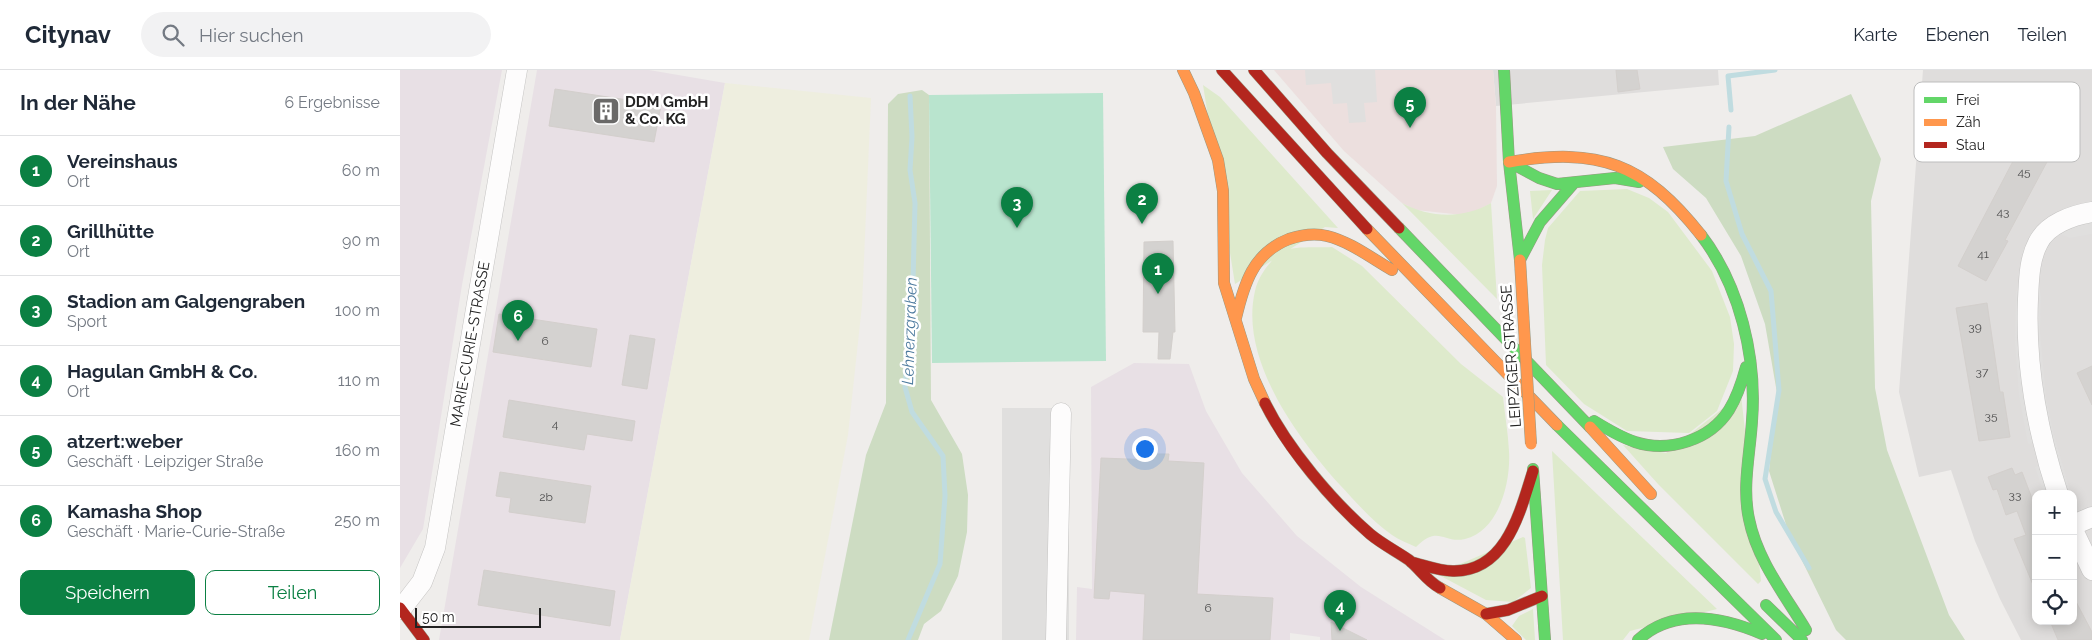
<!DOCTYPE html>
<html lang="de">
<meta charset="utf-8">
<style>
body{margin:0;font-family:Raleway,sans-serif;background:#f2f2f3;color:#1f2937}
.controls{position:absolute;right:15px;bottom:15px;display:grid;overflow:hidden;border-radius:10px;box-shadow:0 2px 12px #0003}
.controls button{width:45px;height:45px;display:grid;place-items:center;padding:0;border:0;border-bottom:1px solid #e0e1e3;background:#fff;color:#1f2937;font:25px sans-serif}
.scale{position:absolute;left:15px;bottom:12px;width:126px;box-sizing:border-box;padding-left:5px;border:2px solid #222;border-top:0;font-size:14px;line-height:18px;white-space:nowrap;color:#222;-webkit-text-stroke:4px #fff;paint-order:stroke}
.you{position:absolute;left:744px;top:378px;width:18px;height:18px;margin:-12px;border:4px solid #fff;border-radius:50%;background:#1a73e8;box-shadow:0 0 0 8px #1a73e833}
.badge{display:grid;place-items:center;width:32px;height:32px;border-radius:50%;background:#0b8043;color:#fff;font-size:16px;font-weight:700}
.pin{position:absolute;translate:-50% -41px;filter:drop-shadow(0 1px 2px #0008)}
.pin::after{content:'';position:absolute;top:26px;width:18px;height:15px;background:inherit;clip-path:polygon(0 0,100% 0,50% 100%)}
.list{margin:0;padding:0;list-style:none}
h2{display:flex;justify-content:space-between;align-items:center;height:65px;margin:0;padding:0 20px;font-size:21px}
h2 small{font-size:16px;font-weight:400;color:#747a83}
.list li{display:grid;grid-template-columns:32px 1fr auto;gap:15px;align-items:center;box-sizing:border-box;height:70px;padding:0 20px;border-top:1px solid #e0e1e3}
.list b{display:block;font-size:19px;white-space:nowrap}
.list p{margin:0;font-size:16px;white-space:nowrap;color:#747a83}
.list em{font-size:16px;font-style:normal;color:#747a83}
.actions{display:flex;gap:10px;padding:15px 20px}
.actions a{flex:1;padding:11px 0;border:1px solid #0b8043;border-radius:10px;text-align:center;font-size:18px;color:#0b8043}
.actions .main{background:#0b8043;color:#fff}
.icon{flex:none;width:28px;height:28px;fill:none;stroke:currentColor;stroke-width:2;stroke-linecap:round;stroke-linejoin:round}
.map{position:relative;flex:none;width:1692px;height:570px;overflow:hidden}
header{display:flex;align-items:center;gap:30px;box-sizing:border-box;height:70px;padding:0 25px;background:#fff;border-bottom:1px solid #e0e1e3}
header strong{font-size:24px}
nav{display:flex;gap:28px;margin-inline-start:auto;font-size:18px}
.search{width:350px;height:45px;background:#f2f2f3;display:flex;align-items:center;gap:12px;box-sizing:border-box;padding:0 18px;border-radius:28px;color:#747a83;font-size:19px}
main{display:flex}
aside{flex:1;background:#fff}
.map>svg:first-child{display:block}
.residential{fill:#dfdddc;fill-rule:evenodd}
.commercial{fill:#ecdfde}
.industrial{fill:#e8e0e5}
.farmland{fill:#eeeedf}
.grass{fill:#deeacc}
.forest{fill:#cddcc2}
.pitch{fill:#b9e4ce}
.parking{fill:#e0dfde}
.lines{fill:none;stroke-linecap:round;stroke-linejoin:round}
.stream{stroke:#c0dce0;stroke-width:5}
.building{fill:#d4d2d0;stroke:#d3cfcc}
.street-casing{stroke:#c5c4c3;stroke-width:21}
.fast-casing{stroke:#999983;stroke-width:12}
.slow-casing{stroke:#999983;stroke-width:12}
.jam-casing{stroke:#999983;stroke-width:12}
.street{stroke:#fdfcfc;stroke-width:20}
.fast{stroke:#63d668;stroke-width:11}
.slow{stroke:#ff974d;stroke-width:11}
.jam{stroke:#b3261e;stroke-width:11}
.slow-bridge-casing{stroke:#999983;stroke-width:12;stroke-linecap:butt}
.slow-bridge{stroke:#ff974d;stroke-width:11}
.labels{text-anchor:middle;stroke-width:5;stroke-linejoin:round;paint-order:stroke}
.number-label{font-size:12px;fill:#4e4e4e}
.poi-label{font-size:15px;font-weight:bold;fill:#222;stroke:#fff;text-anchor:start}
.street-label{font-size:15px;fill:#222;stroke:#fff}
.water-label{font-size:16px;font-style:italic;fill:#4c7a9e;stroke:#fff}
.key{fill:#fff;stroke:#bdbdbd;stroke-width:1}
.key-label{font-size:14px;fill:#222}
</style>
<header>
<strong>Citynav</strong>
<div class="search"><svg class="icon" aria-label="search" viewBox="0 0 24 24"><circle cx="10" cy="10" r="6"/><path d="M15 15l6 6"/></svg>Hier suchen</div>
<nav><a>Karte</a><a>Ebenen</a><a>Teilen</a></nav>
</header>
<main>
<aside>
<h2>In der Nähe<small>6 Ergebnisse</small></h2>
<ul class="list">
<li><span class="badge">1</span><div><b>Vereinshaus</b><p>Ort</p></div><em>60 m</em></li>
<li><span class="badge">2</span><div><b>Grillhütte</b><p>Ort</p></div><em>90 m</em></li>
<li><span class="badge">3</span><div><b>Stadion am Galgengraben</b><p>Sport</p></div><em>100 m</em></li>
<li><span class="badge">4</span><div><b>Hagulan GmbH &amp; Co.</b><p>Ort</p></div><em>110 m</em></li>
<li><span class="badge">5</span><div><b>atzert:weber</b><p>Geschäft · Leipziger Straße</p></div><em>160 m</em></li>
<li><span class="badge">6</span><div><b>Kamasha Shop</b><p>Geschäft · Marie-Curie-Straße</p></div><em>250 m</em></li>
</ul>
<div class="actions"><a class="main">Speichern</a><a>Teilen</a></div>
</aside>
<div class="map">
<svg width="1692" height="570" viewBox="0 0 1692 570">
<rect width="100%" height="100%" fill="#efedeb"/>
<path class="residential" d="M1093 0H1318L1319 15 1096 36Z
M1523 0H1692V570H1621L1600 529 1575 471 1551 400 1519 407 1499 322ZM1636 424H1673V551H1636Z"/>
<path class="commercial" d="M874 0H1093L1096 36 1097 116 1091 133 1075 142 1063 145 1016 140 1002 133 944 81Z"/>
<path class="industrial" d="M0 0H102L62 215 23 459 0 498Z
M137 0H249L325 13 220 570H39Z
M734 293 789 294 806 341 842 403 897 466 961 517 1045 570H920V567L890 563V570H676L677 517 692 519 691 317Z"/>
<path class="farmland" d="M325 13 471 28 462 235 448 365 409 570H220Z"/>
<path class="grass" d="M803 15 820 27 938 158 925 157 835 214Z
M1227 119 1249 128 1268 142 1312 201 1330 247 1334 274 1333 301 1317 341 1289 363 1227 361 1184 334 1146 295 1142 195 1145 170 1148 158 1180 121Z
M1152 120 1133 149 1130 121Z
M1002 133C1030 148 1063 149 1091 133L1097 229Z
M932 177 962 196 1061 294 1103 327C1105 345 1108 363 1109 381 1111 412 1099 461 1065 469 1043 474 1039 454 1016 477 1008 473 999 470 992 465 973 452 956 432 940 415 897 367 839 289 855 221 858 206 872 186 887 180 896 176 921 178 932 177Z
M1341 324 1361 511 1358 514 1258 414 1223 375 1266 383Z
M1152 381 1317 539 1230 561 1223 570H1163Z
M1123 467 1125 468 1131 518 1113 532 1086 530 1037 504Z
M1133 539 1135 570H1126L1112 556 1119 546Z"/>
<path class="forest" d="M522 20 529 25 531 330 562 384 568 425 567 462 558 506 541 541 524 554 518 570H429L466 385 486 333 488 34 498 24Z
M1451 24 1481 89 1471 131 1475 318 1487 380 1549 545 1565 570H1446L1436 560 1389 464 1369 401 1377 323 1365 254 1341 186 1306 128 1273 99 1263 77 1355 66Z"/>
<path class="pitch" d="M703 23 706 291 532 293 529 25Z"/>
<path class="parking" d="M905 0H975L977 32 964 33 966 52 949 53 947 33 933 34 931 13 906 15Z
M1692 149V164L1670 168 1655 162Z
M1622 210 1634 373 1628 374 1619 325 1615 272 1616 222Z
M1637 210 1641 226 1640 262 1646 328 1653 361 1671 424H1665L1647 361 1637 292Z
M602 338H669V570H602Z
M1640 395 1650 424H1644L1635 397Z"/>
<g class="lines">
<path class="stream" d="M1331 40 1328 6 1375 0
M1329 57 1326 111 1342 164 1371 221 1379 320 1365 409 1376 442 1409 498
M508 570 540 494 545 426 543 386 512 342 505 317 513 212 515 133 510 100 512 67 510 26"/>
</g>
<path class="building" d="M1216 0H1237L1240 19 1218 22Z
M155 19 261 35 254 72 149 56Z
M1621 76 1648 90 1605 170 1608 171 1586 211 1558 196Z
M773 171 775 262H773L770 289H758L759 262H743L744 172Z
M1587 233 1600 322H1603L1610 367 1579 371 1556 238Z
M99 244 197 259 191 297 93 282Z
M230 265 255 269 247 319 222 315Z
M1692 296V335L1677 303Z
M109 330 235 351 232 371 187 364 184 380 103 367Z
M754 384H769L768 391 804 393 797 524 873 528 870 570H743L745 524 710 521 709 529 694 528 701 388 754 390Z
M1612 398 1615 405 1622 402 1633 431 1636 430V522L1614 469 1626 465 1617 441 1606 445 1597 419 1593 420 1588 407Z
M100 402 191 416 185 453 109 442 111 428 96 426Z
M84 500 215 521 210 556 78 535Z
M1673 526 1692 562V570H1658L1650 551H1673Z
M931 552 967 570H932Z"/>
<g class="lines">
<g class="street-casing">
<path id="street" d="M1658 424C1637 360 1625 296 1628 229 1629 210 1629 190 1638 173 1647 154 1673 145 1692 142
M1673 455 1692 447
M1673 460 1692 500
M1 539 22 512 35 478 117 0
M656 570 661 343"/>
</g>
<g class="fast-casing">
<path id="fast" d="M1104 0 1109 92 1120 190
M1109 92 1139 108 1157 114 1215 108 1239 112
M999 158 1190 357
M1301 165C1340 216 1357 288 1352 351 1350 384 1342 417 1349 449 1357 490 1385 525 1406 560
M1120 190 1140 152 1173 114
M1194 351C1207 359 1220 367 1235 372 1269 383 1310 370 1329 340 1337 327 1342 312 1346 297
M1157 355 1376 570
M1133 399 1145 570
M1366 535 1402 570
M1238 570C1274 537 1322 547 1362 564"/>
</g>
<g class="slow-casing">
<path id="slow" d="M783 0 794 23 818 90 823 121 824 213 854 309 865 333
M1109 92C1199 77 1244 93 1301 165
M967 159 1157 355
M836 248C844 214 853 183 889 169 901 165 915 163 927 166 951 172 971 188 992 200
M1190 357 1251 424
M1040 518 1086 544 1116 570"/>
</g>
<g class="jam-casing">
<path id="jam" d="M822 0 967 159
M854 0 927 83 999 158
M865 333C888 379 932 431 970 464 982 474 996 481 1009 490 1020 499 1027 511 1040 518
M1011 492C1024 495 1039 501 1053 501 1106 502 1120 442 1133 401
M0 538 24 570
M1086 544 1108 540 1142 526"/>
</g>
<use href="#street" class="street"/>
<use href="#fast" class="fast"/>
<use href="#slow" class="slow"/>
<use href="#jam" class="jam"/>
<g class="slow-bridge-casing">
<path id="slow-bridge" d="M1120 190 1131 374"/>
</g>
<use href="#slow-bridge" class="slow-bridge"/>
</g>
<defs>
<g id="building-square" transform="scale(1.4375)"><rect x="-9" y="-9" width="18" height="18" rx="4" fill="#6a6968" stroke="#fff"/><path d="M-4-6H4V6H1V3H-1V6H-4ZM-2.5-4.3h1.7v1.8h-1.7ZM.8-4.3h1.7v1.8H.8ZM-2.5-1h1.7V.8h-1.7ZM.8-1h1.7V.8H.8Z" fill="#fff"/></g>
</defs>
<g fill-rule="evenodd">
<use href="#building-square" x="206" y="41"/>
</g>
<g class="labels">
<g class="number-label">
<text x="1624" y="106">45</text>
<text x="1603" y="146">43</text>
<text x="1583" y="188">41</text>
<text x="1575" y="261">39</text>
<text x="145" y="275">6</text>
<text x="1582" y="306">37</text>
<text x="1591" y="350">35</text>
<text x="155" y="358">4</text>
<text x="1615" y="429">33</text>
<text x="146" y="431">2b</text>
<text x="808" y="542">6</text>
</g>
<g class="poi-label">
<text x="225" y="37">DDM GmbH<tspan x="225" dy="17">&amp; Co. KG</tspan></text>
</g>
<g class="street-label">
<text transform="translate(70 274) rotate(-80)" y="5">MARIE-CURIE-STRASSE</text>
<text transform="translate(1111 286) rotate(-94)" y="5">LEIPZIGER STRASSE</text>
</g>
<g class="water-label">
<text transform="translate(509 261) rotate(-88)" y="6">Lehnerzgraben</text>
</g>
</g>
<rect x="1514" y="12" width="166" height="80" rx="8" class="key"/>
<rect x="1524" y="27" width="23" height="6" fill="#63d668"/>
<rect x="1524" y="49" width="23" height="7" fill="#ff974d"/>
<rect x="1524" y="72" width="23" height="6" fill="#b3261e"/>
<g class="key-label">
<text x="1556" y="35">Frei</text>
<text x="1556" y="57">Zäh</text>
<text x="1556" y="80">Stau</text>
</g>
</svg>
<div class="controls">
<button>+</button>
<button>−</button>
<button><svg class="icon" aria-label="locate" viewBox="0 0 24 24"><circle cx="12" cy="12" r="6"/><path d="M12 2v4M12 18v4M2 12h4M18 12h4"/></svg></button>
</div>
<div class="scale">50 m</div>
<div class="you"></div>
<div class="pin badge" style="left:758px;top:224px">1</div>
<div class="pin badge" style="left:742px;top:154px">2</div>
<div class="pin badge" style="left:617px;top:158px">3</div>
<div class="pin badge" style="left:940px;top:561px">4</div>
<div class="pin badge" style="left:1010px;top:58px">5</div>
<div class="pin badge" style="left:118px;top:271px">6</div>
</div>
</main>
